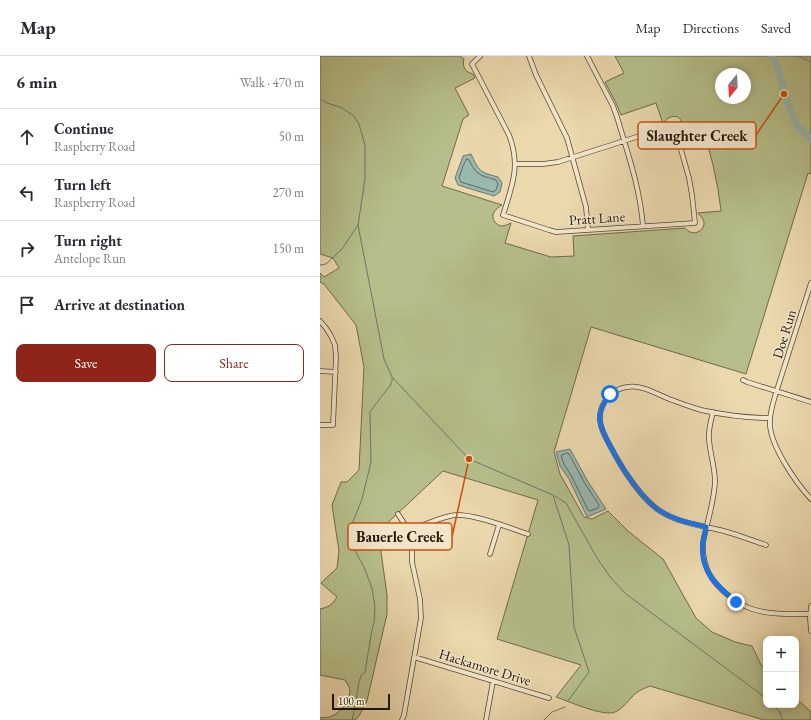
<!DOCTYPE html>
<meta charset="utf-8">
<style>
body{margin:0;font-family:"EB Garamond",serif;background:#f7f7f7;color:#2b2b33}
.controls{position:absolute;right:12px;bottom:12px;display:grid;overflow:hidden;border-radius:8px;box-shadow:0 2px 10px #0003}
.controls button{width:36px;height:36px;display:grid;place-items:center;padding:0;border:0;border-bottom:1px solid #e1e1e2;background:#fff;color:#2b2b33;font:20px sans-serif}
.compass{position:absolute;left:395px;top:12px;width:36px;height:36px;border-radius:50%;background:#fff;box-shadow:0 2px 10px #0003;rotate:198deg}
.scale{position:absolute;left:12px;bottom:10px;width:58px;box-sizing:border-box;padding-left:4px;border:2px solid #25150b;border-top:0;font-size:11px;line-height:14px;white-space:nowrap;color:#25150b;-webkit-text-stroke:3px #f2e6ca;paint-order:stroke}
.stop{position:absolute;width:12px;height:12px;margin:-9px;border:3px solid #1a73e8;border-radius:50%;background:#fff}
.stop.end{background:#1a73e8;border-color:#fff;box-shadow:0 1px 4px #0008}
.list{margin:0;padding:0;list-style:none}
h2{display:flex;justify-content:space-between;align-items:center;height:52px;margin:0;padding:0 16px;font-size:17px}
h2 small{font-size:13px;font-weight:400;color:#7c7c81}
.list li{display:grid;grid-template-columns:26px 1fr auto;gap:12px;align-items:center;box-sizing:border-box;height:56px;padding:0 16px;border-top:1px solid #e1e1e2}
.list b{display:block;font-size:15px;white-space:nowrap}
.list p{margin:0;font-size:13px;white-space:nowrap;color:#7c7c81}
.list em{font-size:13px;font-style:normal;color:#7c7c81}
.actions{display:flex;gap:8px;padding:12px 16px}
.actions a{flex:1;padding:9px 0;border:1px solid #8f2418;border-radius:8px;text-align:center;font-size:14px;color:#8f2418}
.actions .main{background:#8f2418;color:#fff}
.icon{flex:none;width:22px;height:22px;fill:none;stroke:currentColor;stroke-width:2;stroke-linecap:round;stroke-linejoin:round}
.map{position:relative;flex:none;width:491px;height:664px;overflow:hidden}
header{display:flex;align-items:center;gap:24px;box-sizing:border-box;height:56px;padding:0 20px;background:#fff;border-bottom:1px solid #e1e1e2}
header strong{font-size:19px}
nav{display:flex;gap:22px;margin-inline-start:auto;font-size:14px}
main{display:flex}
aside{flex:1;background:#fff}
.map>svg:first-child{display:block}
.green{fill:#b6bf8b;stroke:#6e6a4b;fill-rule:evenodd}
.water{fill:#99b9b0;stroke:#6b776e}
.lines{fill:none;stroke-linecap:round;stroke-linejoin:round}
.shore{stroke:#5f675e;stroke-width:1}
.stream{stroke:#6b776e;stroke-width:1}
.river{stroke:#99b9b0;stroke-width:7}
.minor-casing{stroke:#564634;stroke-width:5.5}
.minor{stroke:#f2e6ca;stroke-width:4}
.route{stroke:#1a73e8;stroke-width:5}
.labels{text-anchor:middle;stroke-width:3;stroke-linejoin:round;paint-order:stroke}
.street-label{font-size:14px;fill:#25150b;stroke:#f2e6ca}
.leader{fill:none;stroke:#cb4f0c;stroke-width:1.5}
.callout-dot{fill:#cb4f0c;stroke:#f2e6ca;stroke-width:1.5}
.callout{fill:#f2e6ca;stroke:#cb4f0c;stroke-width:1.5}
.callout-label{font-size:15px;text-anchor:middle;font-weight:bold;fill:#25150b}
</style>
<header>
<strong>Map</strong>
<nav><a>Map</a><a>Directions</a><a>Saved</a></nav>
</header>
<main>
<aside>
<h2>6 min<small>Walk · 470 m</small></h2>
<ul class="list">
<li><svg class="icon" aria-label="ahead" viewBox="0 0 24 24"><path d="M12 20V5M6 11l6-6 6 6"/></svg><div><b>Continue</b><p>Raspberry Road</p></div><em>50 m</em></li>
<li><svg class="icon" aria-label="left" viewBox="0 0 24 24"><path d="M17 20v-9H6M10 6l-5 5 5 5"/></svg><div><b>Turn left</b><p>Raspberry Road</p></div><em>270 m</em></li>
<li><svg class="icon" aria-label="right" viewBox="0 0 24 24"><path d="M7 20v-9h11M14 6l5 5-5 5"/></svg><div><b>Turn right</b><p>Antelope Run</p></div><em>150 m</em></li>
<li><svg class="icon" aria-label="arrive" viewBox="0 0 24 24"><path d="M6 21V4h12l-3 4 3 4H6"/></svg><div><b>Arrive at destination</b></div></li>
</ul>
<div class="actions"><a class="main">Save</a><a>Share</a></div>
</aside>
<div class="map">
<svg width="491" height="664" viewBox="0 0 491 664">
<rect width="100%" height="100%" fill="#ebd8ad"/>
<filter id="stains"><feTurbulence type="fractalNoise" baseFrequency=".005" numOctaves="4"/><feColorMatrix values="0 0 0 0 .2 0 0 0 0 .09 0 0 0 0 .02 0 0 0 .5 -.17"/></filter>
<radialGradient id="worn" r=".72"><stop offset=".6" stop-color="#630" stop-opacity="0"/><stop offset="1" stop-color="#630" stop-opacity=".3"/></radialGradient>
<path class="green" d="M0 0H140L144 3C142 11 145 16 153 18L155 22 135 32 149 59 143 63 122 130 182 149C179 151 176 153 174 156 171 161 174 168 181 170 184 170 187 169 191 167L185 187 231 201 254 200 253 180 365 172C366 173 369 176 370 176 377 179 385 173 384 166 383 162 380 160 378 157L401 155 398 133 393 109 382 68 362 73C363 66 360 58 351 61 347 62 345 65 343 68L336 47 301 59 297 49 285 26 304 17 295 0H491V118L488 117 426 318 271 271 234 396 240 418 264 461 272 463 288 455 308 475 343 503 376 562 392 576 415 586 432 590 441 609 446 614V649H476V642L491 656V663L490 664H444L330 630C325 632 320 634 316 637 309 643 304 652 295 656 283 661 248 645 236 641L261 609 177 583 218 444 123 415 61 473V496L67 539V558L47 645 39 660 35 664H0V662C4 661 9 662 12 660 21 656 30 645 30 635 30 631 27 628 25 624L0 619V553C9 551 12 549 17 541L1 527 17 512 19 495 12 449 21 426H27L39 414 44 311 36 269 4 228 0 226V217L4 221 19 212 13 202 0 198ZM401 18H425V42H401Z"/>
<path class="water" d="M151 98C159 115 159 116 178 121L182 127 180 136 174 140 138 129 135 122 143 100Z
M250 393 267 424 286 453 267 461 249 423 240 410 236 396Z"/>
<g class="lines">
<path class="shore" d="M147 103 149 104C157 120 160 119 176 124L178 128 176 134 173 136 141 126 139 122 143 110Z
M247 397 249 398 264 426 279 449 278 452 270 455 268 454 252 421 244 408 241 400Z"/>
<path class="stream" d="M478 0 491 6
M0 43 7 47 20 51 33 59 39 68 45 89V123L38 169 64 303 72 321 149 403 233 439 249 489 254 571 269 616 248 645
M0 209 6 208 22 193 38 169
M235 440 246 447 277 502 291 522 306 538 446 642
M453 649 459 655 463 664
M32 664 35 651 39 626 41 620 45 616 51 579 54 566 55 551 52 532 44 511 30 486V473L42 443 51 406 50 356 61 341 70 330 72 325V322
M224 664 232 656 245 651"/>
<path class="river" d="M452 0 458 12 464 38 477 70 491 83"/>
<g class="minor-casing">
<path id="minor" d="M160 0 152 8 189 79C201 110 192 130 183 159L229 174 236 176 375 167 372 139 369 122 354 69 238 106 223 108H196
M209 0 216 19 247 82 266 151 268 174
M267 0 293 50 297 61C308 98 320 132 323 170
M491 227 455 340C452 350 449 360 450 370 452 392 476 427 491 443
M0 265 6 272 11 280 15 289 16 301 13 369H0
M0 315 16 316
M423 324 427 326 491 346
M393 356C391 365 388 374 389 383 390 398 395 411 395 426 394 446 387 467 383 486 382 510 390 525 408 539 415 545 423 550 432 553 450 559 471 558 490 558
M78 458 89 475 91 483 92 493V506L100 543 101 562 84 659 82 664
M89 475C102 470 116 463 130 460 148 455 189 472 208 478
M446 489C431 484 416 478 400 474 379 469 358 467 340 455 323 444 304 416 295 399 289 387 279 373 280 360 281 345 293 333 307 331 322 328 338 339 352 344 362 348 371 351 381 354 404 359 426 362 450 362
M170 498 179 469
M491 550 490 562 491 575
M94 601 229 642
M166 664 173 625"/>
</g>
<use href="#minor" class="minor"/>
</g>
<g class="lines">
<path class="route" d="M290 338C285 346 278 355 280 365 281 373 286 381 289 388 300 409 321 443 340 455 355 464 370 467 386 471 385 476 384 481 383 486 379 514 397 530 416 546"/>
</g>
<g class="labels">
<g class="street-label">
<text transform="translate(277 162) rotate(-4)" y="5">Pratt Lane</text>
<text transform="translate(464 278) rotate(-73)" y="5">Doe Run</text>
<text transform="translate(165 611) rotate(17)" y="5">Hackamore Drive</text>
</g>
</g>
<path class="leader" d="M464 38L436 79M149 403L132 481"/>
<g class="callout-dot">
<circle cx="464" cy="38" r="4"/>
<circle cx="149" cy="403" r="4"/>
</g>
<g class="callout">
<rect x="318" y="66" width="118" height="27" rx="4"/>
<rect x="28" y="467" width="104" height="27" rx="4"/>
</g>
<g class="callout-label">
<text x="377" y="85">Slaughter Creek</text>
<text x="80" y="486">Bauerle Creek</text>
</g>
<rect width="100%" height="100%" filter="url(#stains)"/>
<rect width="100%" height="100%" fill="url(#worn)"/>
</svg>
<div class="controls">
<button>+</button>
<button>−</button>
</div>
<svg class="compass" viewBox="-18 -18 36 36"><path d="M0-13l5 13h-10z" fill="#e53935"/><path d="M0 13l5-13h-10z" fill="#7c7c81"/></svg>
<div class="scale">100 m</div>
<div class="stop" style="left:290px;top:338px"></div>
<div class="stop end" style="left:416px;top:546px"></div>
</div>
</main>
